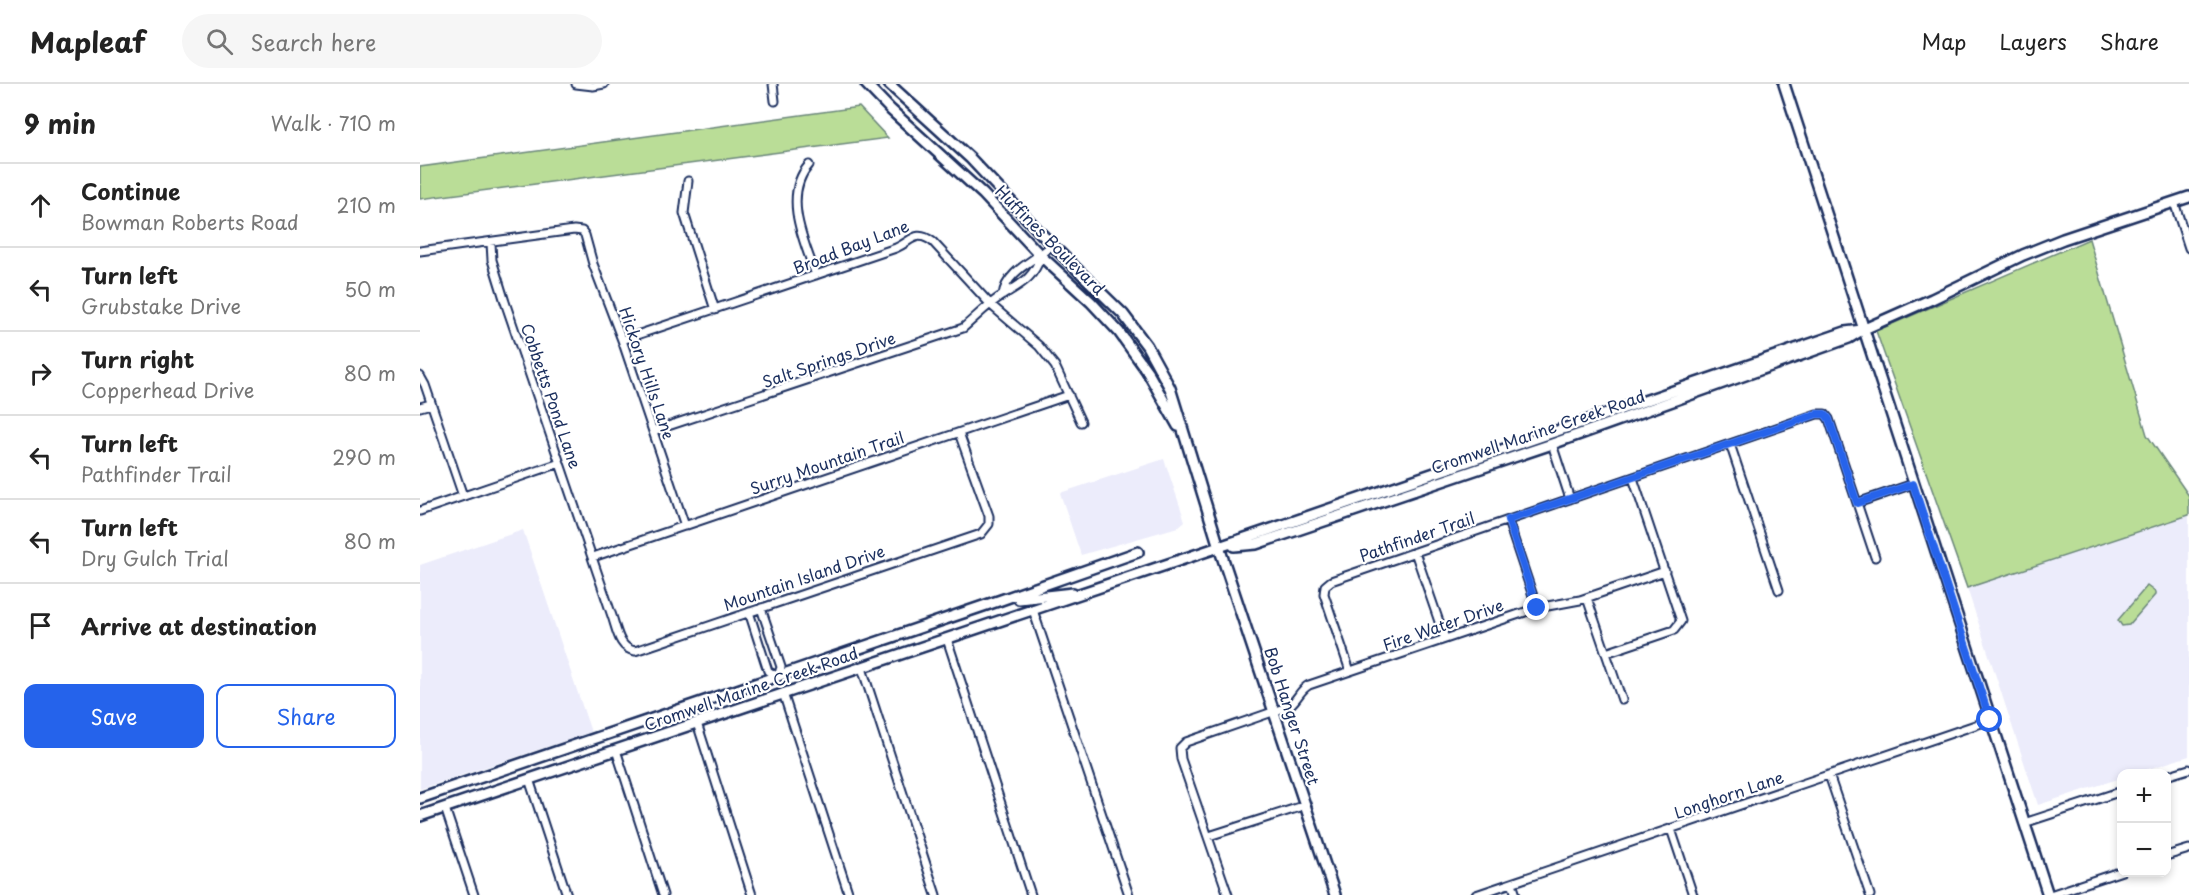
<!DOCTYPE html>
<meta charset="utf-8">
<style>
body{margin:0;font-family:"Playpen Sans",sans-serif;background:#f6f6f6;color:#222}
.controls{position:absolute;right:18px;bottom:18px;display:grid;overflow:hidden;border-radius:12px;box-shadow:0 3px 9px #0003}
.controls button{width:54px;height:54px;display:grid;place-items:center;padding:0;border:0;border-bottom:2px solid #e0e0e0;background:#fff;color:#222;font:30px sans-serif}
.stop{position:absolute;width:18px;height:18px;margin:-14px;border:4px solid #2563eb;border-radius:50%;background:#fff}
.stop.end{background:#2563eb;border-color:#fff;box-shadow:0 2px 6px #0008}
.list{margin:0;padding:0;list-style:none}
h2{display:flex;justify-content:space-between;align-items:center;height:78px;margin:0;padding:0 24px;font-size:26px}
h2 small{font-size:20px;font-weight:400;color:#767676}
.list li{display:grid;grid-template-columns:39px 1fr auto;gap:18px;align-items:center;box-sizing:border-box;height:84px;padding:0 24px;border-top:2px solid #e0e0e0}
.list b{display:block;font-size:22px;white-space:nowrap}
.list p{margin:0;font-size:20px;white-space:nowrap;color:#767676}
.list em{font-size:20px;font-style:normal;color:#767676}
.actions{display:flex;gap:12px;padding:18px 24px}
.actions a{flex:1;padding:14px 0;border:2px solid #2563eb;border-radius:12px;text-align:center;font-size:21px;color:#2563eb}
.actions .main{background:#2563eb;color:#fff}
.icon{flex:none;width:33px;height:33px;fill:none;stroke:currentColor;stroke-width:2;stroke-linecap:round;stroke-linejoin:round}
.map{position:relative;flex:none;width:1769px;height:811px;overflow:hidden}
header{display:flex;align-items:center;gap:36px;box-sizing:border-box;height:84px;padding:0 30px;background:#fff;border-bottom:2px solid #e0e0e0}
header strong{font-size:28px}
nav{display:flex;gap:33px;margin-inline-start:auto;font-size:21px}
.search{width:420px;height:54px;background:#f6f6f6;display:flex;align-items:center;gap:15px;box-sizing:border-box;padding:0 21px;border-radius:33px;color:#767676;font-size:22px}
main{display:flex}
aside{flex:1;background:#fff}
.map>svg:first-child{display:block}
.built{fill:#ececfb}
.green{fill:#badd97;stroke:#6a867a;stroke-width:1.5}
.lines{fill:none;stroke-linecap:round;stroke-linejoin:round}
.street-casing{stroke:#1b2f5e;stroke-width:11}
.secondary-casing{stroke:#1b2f5e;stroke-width:14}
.street{stroke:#fff;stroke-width:7}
.secondary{stroke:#fff;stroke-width:9}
.route{stroke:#2563eb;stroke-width:8}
.labels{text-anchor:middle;stroke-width:4.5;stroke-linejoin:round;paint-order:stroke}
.street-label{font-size:16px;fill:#1b2f5e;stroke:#fff}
</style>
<header>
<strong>Mapleaf</strong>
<div class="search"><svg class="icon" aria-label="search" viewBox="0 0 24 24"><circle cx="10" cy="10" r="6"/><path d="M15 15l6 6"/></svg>Search here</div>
<nav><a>Map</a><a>Layers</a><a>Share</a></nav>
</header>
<main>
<aside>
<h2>9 min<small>Walk · 710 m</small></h2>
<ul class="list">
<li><svg class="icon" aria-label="ahead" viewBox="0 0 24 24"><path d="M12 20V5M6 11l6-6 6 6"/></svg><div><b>Continue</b><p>Bowman Roberts Road</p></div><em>210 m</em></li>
<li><svg class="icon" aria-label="left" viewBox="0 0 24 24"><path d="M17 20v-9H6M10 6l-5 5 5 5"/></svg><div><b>Turn left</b><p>Grubstake Drive</p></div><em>50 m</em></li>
<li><svg class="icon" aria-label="right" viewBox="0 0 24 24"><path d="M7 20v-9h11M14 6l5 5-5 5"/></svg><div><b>Turn right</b><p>Copperhead Drive</p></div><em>80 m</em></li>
<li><svg class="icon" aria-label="left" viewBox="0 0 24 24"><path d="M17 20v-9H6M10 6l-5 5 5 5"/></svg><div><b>Turn left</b><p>Pathfinder Trail</p></div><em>290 m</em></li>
<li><svg class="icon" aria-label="left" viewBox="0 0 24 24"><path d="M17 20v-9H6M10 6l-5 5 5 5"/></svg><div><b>Turn left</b><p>Dry Gulch Trial</p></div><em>80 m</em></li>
<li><svg class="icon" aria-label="arrive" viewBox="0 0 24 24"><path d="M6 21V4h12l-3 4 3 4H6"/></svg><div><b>Arrive at destination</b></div></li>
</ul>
<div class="actions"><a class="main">Save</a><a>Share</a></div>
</aside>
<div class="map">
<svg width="1769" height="811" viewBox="0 0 1769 811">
<rect width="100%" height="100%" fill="#fff"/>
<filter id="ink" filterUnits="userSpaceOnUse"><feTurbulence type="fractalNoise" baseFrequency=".0167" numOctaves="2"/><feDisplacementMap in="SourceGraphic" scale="12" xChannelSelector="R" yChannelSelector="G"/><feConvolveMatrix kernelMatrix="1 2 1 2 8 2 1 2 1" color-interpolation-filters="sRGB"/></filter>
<g filter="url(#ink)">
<path class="built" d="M744 375 765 437 758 443 661 471 640 409Z
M1769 431V672L1716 689 1702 690 1701 694 1618 721 1547 504Z
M103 446 171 648 0 705V481Z"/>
<path class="green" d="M439 23 468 54 0 115V83Z
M1669 155 1727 351 1769 412V431L1547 504 1456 247Z
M1727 502 1735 508V511L1709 541 1702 542 1698 536Z"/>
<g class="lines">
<g class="street-casing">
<path id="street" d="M156 0 173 2 184 0
M353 0 355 17
M389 81C362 111 384 158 396 191
M268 97 264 129 295 226
M1754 118 1769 164
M71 159 72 176 85 218 192 532C197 546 199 565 215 567L561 450 569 440V432L539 349
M0 167 154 146 162 147 165 151 173 180 202 256 265 442
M583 211C586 187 616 176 632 161
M202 256 476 164C492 157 496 145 513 158L571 221 619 262 635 282 661 338
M0 292 5 301 43 412
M0 323 11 320
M233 347 543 244C556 233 569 219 583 211 602 199 613 195 621 172
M1132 360 1150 415
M1310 360 1359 506
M1437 419 1493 400
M0 427 140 379
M1088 437 1117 524
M995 468 1025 555
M173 473 649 311
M1167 514 1202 616
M613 526 709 811
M329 528 348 587 358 593 361 583 341 524
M527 555 611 811
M1186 569 1254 546 1261 537 1213 394
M442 584 516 811
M930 587 904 510 905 502 911 497 1397 330H1405L1409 335 1455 473
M363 609 429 811
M277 639 332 811
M196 666 243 811
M1409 691 1450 811
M1746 692 1769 685
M109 695 147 811
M25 724 54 811
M1604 739 1702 707
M1251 745 1273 811
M789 752 886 721
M1746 772 1769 765
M1092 799 1096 811
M808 811 761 675 760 664 766 658 867 623C877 618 879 606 889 601L1117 524 1160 516 1245 487
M1056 811 1570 636
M1630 811 1702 787"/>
</g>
<g class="secondary-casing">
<path id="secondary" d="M446 0 471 26 563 110 621 172 671 218 699 248 727 287 758 342
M469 0 550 74 632 161 703 230 727 262 750 304 799 463 915 811
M1364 0 1628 811
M814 462 836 460 1132 360 1429 254 1442 246 1512 215 1603 171 1643 155 1769 113
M599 515 653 509
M0 714 581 516 718 468
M0 732 799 463 1425 248 1442 246"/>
</g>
<use href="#street" class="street"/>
<use href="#secondary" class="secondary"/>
</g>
</g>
<g class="lines" filter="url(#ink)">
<path class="route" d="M1117 524 1088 436 1397 330H1405L1409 335 1437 419 1493 400 1570 636"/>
</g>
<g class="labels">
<g class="street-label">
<text transform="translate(630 156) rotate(45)" y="6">Huffines Boulevard</text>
<text transform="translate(431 163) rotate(-21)" y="6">Broad Bay Lane</text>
<text transform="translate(409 276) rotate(-19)" y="6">Salt Springs Drive</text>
<text transform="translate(227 289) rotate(71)" y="6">Hickory Hills Lane</text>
<text transform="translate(131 312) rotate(71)" y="6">Cobbetts Pond Lane</text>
<text transform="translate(1118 348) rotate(-19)" y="6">Cromwell Marine Creek Road</text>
<text transform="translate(407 379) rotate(-19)" y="6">Surry Mountain Trail</text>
<text transform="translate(997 453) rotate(-19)" y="6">Pathfinder Trail</text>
<text transform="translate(384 494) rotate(-19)" y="6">Mountain Island Drive</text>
<text transform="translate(1023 541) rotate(-19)" y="6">Fire Water Drive</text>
<text transform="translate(331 605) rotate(-19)" y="6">Cromwell Marine Creek Road</text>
<text transform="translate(872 632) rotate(72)" y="6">Bob Hanger Street</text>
<text transform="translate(1309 711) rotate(-19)" y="6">Longhorn Lane</text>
</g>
</g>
</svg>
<div class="controls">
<button>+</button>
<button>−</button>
</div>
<div class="stop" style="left:1570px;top:636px"></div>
<div class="stop end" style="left:1117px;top:524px"></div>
</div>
</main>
